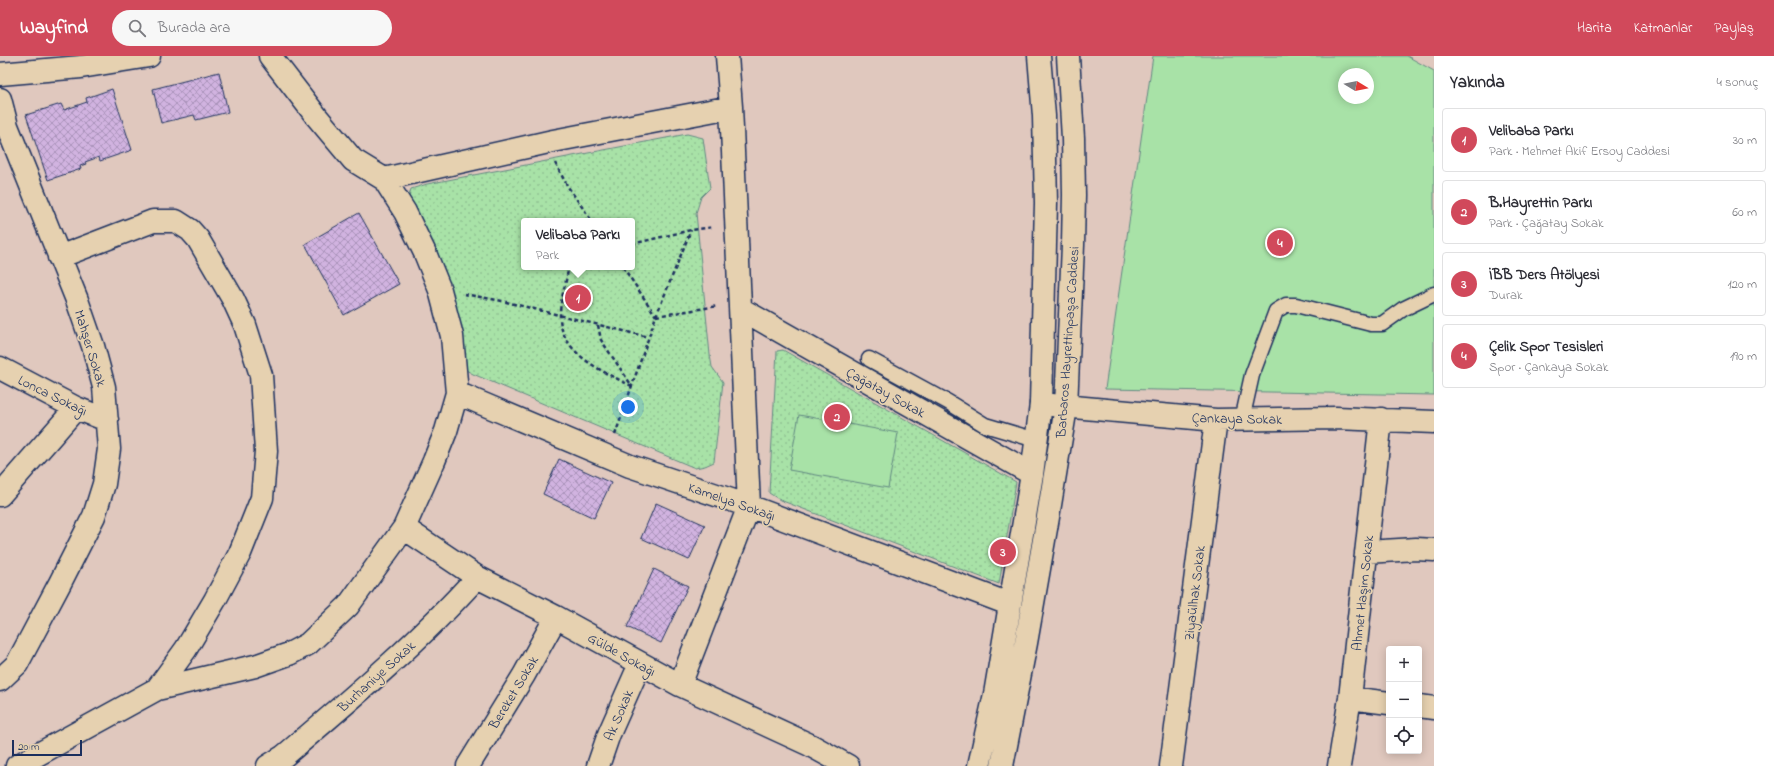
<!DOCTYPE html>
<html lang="tr">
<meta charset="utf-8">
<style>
body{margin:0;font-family:"Indie Flower",sans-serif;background:#f7f7f7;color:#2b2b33}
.controls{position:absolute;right:12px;bottom:12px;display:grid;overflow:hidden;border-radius:4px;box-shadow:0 2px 10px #0003}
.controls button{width:36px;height:36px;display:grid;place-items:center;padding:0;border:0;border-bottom:1px solid #e1e1e2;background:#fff;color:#2b2b33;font:20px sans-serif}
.compass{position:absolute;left:1338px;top:12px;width:36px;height:36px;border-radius:50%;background:#fff;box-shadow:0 2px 10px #0003;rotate:100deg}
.scale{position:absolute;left:12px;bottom:10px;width:70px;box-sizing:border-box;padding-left:4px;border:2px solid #1b2f5e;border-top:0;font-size:11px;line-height:14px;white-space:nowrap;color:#1b2f5e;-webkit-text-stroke:3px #e6d1b0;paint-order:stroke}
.you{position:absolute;left:628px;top:351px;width:14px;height:14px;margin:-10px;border:3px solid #fff;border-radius:50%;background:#1a73e8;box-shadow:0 0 0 6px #1a73e833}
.badge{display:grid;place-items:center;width:26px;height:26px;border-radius:50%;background:#d1495b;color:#fff;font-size:13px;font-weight:700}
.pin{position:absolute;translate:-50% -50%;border:2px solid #fff;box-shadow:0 1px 4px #0006}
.popup{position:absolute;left:521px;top:162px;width:114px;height:52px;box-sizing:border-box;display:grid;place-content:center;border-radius:4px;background:#fff;filter:drop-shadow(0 1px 3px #0005);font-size:13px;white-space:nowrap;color:#7c7c81}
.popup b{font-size:15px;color:#2b2b33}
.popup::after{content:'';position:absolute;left:50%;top:100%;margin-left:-8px;border:8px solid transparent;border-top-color:#fff}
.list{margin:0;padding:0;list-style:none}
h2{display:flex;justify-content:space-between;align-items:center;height:52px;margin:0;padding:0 16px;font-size:17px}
h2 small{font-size:13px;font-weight:400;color:#7c7c81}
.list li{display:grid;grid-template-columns:26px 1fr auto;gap:12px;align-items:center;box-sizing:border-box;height:64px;margin:0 8px 8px;padding:0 8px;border:1px solid #e1e1e2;border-radius:4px}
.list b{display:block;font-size:15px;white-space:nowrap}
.list p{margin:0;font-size:13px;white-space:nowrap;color:#7c7c81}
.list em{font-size:13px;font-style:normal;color:#7c7c81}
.icon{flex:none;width:22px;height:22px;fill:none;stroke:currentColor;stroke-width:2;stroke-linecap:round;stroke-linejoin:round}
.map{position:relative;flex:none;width:1434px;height:710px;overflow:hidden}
header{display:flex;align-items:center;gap:24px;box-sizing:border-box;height:56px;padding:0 20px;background:#d1495b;color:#fff}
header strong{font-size:19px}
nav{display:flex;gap:22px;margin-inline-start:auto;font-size:14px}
.search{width:280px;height:36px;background:#f7f7f7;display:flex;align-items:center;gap:10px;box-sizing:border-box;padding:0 14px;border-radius:22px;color:#7c7c81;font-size:15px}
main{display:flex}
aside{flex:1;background:#fff}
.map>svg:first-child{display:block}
.grass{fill:url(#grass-dots);stroke:#628882;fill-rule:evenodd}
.garden{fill:#a8e2a7;stroke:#628882;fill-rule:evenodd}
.building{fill:url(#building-cross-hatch);stroke:#1b2f5e}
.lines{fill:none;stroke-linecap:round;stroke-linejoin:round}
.lane-casing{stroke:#1b2f5e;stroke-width:17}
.street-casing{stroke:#1b2f5e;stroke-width:25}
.secondary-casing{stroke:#1b2f5e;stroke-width:25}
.path{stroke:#1b2f5e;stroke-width:2.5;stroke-dasharray:4 3;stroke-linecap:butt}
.lane{stroke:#e6d1b0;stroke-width:14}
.street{stroke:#e6d1b0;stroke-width:22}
.secondary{stroke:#e6d1b0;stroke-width:22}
.labels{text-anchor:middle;stroke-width:3.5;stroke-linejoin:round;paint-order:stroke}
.street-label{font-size:14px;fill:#1b2f5e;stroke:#e6d1b0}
</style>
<header>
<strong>Wayfind</strong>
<div class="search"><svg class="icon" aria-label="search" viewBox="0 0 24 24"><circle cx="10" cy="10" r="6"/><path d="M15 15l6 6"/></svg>Burada ara</div>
<nav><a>Harita</a><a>Katmanlar</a><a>Paylaş</a></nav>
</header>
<main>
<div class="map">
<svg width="1434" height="710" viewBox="0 0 1434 710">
<defs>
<pattern id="grass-dots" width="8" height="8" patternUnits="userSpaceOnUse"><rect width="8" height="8" fill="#a8e2a7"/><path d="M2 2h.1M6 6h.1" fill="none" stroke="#90c292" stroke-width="1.8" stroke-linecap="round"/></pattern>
<pattern id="building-cross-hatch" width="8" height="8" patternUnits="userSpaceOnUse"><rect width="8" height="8" fill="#d1b3e0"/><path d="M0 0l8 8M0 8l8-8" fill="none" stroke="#a992b9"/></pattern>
</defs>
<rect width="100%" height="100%" fill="#e0c8be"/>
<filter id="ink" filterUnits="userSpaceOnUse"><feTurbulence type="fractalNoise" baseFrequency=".025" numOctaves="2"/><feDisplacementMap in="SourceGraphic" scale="8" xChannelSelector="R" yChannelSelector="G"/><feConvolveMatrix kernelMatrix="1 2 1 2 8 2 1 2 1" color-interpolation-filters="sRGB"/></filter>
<g filter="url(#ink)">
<path class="grass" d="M687 78 703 82 710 132 701 141 696 157 710 299 712 311 723 326 714 406 705 410 695 412 473 318 466 314 409 140 411 133 427 128ZM524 165H632V211H524Z
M783 294 1016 426 999 528 780 444 769 437 777 295Z"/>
<path class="garden" d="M1153 0H1407L1434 15V339L1105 333ZM1344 18H1368V42H1344Z
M799 359 898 377 888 432 789 414Z"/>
<path class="building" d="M219 16 228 56 196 64 194 59 161 67 153 33Z
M112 33 132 94 100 105 99 101 85 106 86 108 80 110 81 113 48 124 26 59 61 48 64 54 87 46 86 42Z
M359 157 399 228 344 259 305 188Z
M559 403 611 427 594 462 543 438Z
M656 447 705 469 689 504 641 482Z
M654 513 688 530 661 587 627 571Z"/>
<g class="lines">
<g class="lane-casing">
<path id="lane" d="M869 303 948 346 985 369 1036 384
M1242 364 1252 319 1276 255 1286 249H1296L1371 268H1382L1403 253 1434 238"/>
</g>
<g class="street-casing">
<path id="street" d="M0 18 81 11 149 0
M0 43 7 70 77 244 93 290 104 331 109 393 104 428 94 460 60 527 17 608 0 624
M384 123 553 85 731 51
M59 201 153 165H176L190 174 198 183 233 243 245 269 261 319 266 395 262 442 240 497 215 544 186 593 157 633
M741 253 1032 418
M0 312 76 352 107 364
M457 337 630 410 749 450 1009 548
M1041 348 1216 364 1336 362 1434 366
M0 439 76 352
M404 472 477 521 556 561 680 629 810 689 848 710
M1366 496 1416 493 1434 494
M680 629 749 450 731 51 727 0
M1350 642 1389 647
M1419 650 1434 652
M17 710 157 633 255 610 289 598 308 588 348 550 404 472 434 405 446 375 457 337 452 280 440 234 425 197 405 156 384 123 353 104 317 61 270 0
M268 710 284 700C351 643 418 587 477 521
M468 710 524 619 556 561
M598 710 609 678 640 608
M1171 710 1216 364
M1339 710 1350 642 1381 363"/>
</g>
<g class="secondary-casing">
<path id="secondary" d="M979 710 995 638 1032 418 1041 348 1046 147 1044 60 1039 0
M1002 710 1026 587 1048 461 1066 351 1073 189 1074 139 1073 82 1068 0"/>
</g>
<path class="path" d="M555 107 568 131 592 165
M632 188 691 174 714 171
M572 211 568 214C566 228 560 244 560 259 559 297 603 316 632 330
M623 211 656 260
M464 238 502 245 648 281
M656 260 718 250
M598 269 601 284 632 330
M615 379 656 260 691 174"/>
<use href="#lane" class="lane"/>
<use href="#street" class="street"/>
<use href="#secondary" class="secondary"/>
</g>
</g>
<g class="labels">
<g class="street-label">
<text transform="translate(1067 286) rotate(-86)" y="5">Barbaros Hayrettinpaşa Caddesi</text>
<text transform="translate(91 292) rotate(73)" y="5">Mahşer Sokak</text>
<text transform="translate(886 336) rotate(29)" y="5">Çağatay Sokak</text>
<text transform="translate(53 339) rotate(26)" y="5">Lonca Sokağı</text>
<text transform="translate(1237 362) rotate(1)" y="5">Çankaya Sokak</text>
<text transform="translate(732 445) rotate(19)" y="5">Kamelya Sokağı</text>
<text transform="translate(1194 537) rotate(-83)" y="5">Ziyaülhak Sokak</text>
<text transform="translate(1362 537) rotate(-84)" y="5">Ahmet Haşim Sokak</text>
<text transform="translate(622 598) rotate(29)" y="5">Gülde Sokağı</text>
<text transform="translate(376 620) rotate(-42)" y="5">Burhaniye Sokak</text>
<text transform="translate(513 636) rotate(-59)" y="5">Bereket Sokak</text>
<text transform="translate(618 659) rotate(-67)" y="5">Ak Sokak</text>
</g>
</g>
</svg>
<div class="controls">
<button>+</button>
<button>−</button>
<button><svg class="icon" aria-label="locate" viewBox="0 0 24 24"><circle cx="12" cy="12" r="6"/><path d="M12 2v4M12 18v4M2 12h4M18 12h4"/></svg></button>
</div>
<svg class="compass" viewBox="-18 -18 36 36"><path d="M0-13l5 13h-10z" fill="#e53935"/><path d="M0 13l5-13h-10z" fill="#7c7c81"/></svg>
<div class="scale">20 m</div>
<div class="you"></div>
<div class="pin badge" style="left:578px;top:242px">1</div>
<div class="popup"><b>Velibaba Parkı</b>Park</div>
<div class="pin badge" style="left:837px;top:361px">2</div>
<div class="pin badge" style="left:1003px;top:496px">3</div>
<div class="pin badge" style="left:1280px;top:187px">4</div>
</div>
<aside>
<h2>Yakında<small>4 sonuç</small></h2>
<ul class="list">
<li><span class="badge">1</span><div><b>Velibaba Parkı</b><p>Park · Mehmet Akif Ersoy Caddesi</p></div><em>30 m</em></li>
<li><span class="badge">2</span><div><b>B.Hayrettin Parkı</b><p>Park · Çağatay Sokak</p></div><em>60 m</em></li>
<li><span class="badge">3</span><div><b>İBB Ders Atölyesi</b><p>Durak</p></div><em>120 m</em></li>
<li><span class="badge">4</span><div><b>Çelik Spor Tesisleri</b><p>Spor · Çankaya Sokak</p></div><em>190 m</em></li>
</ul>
</aside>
</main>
